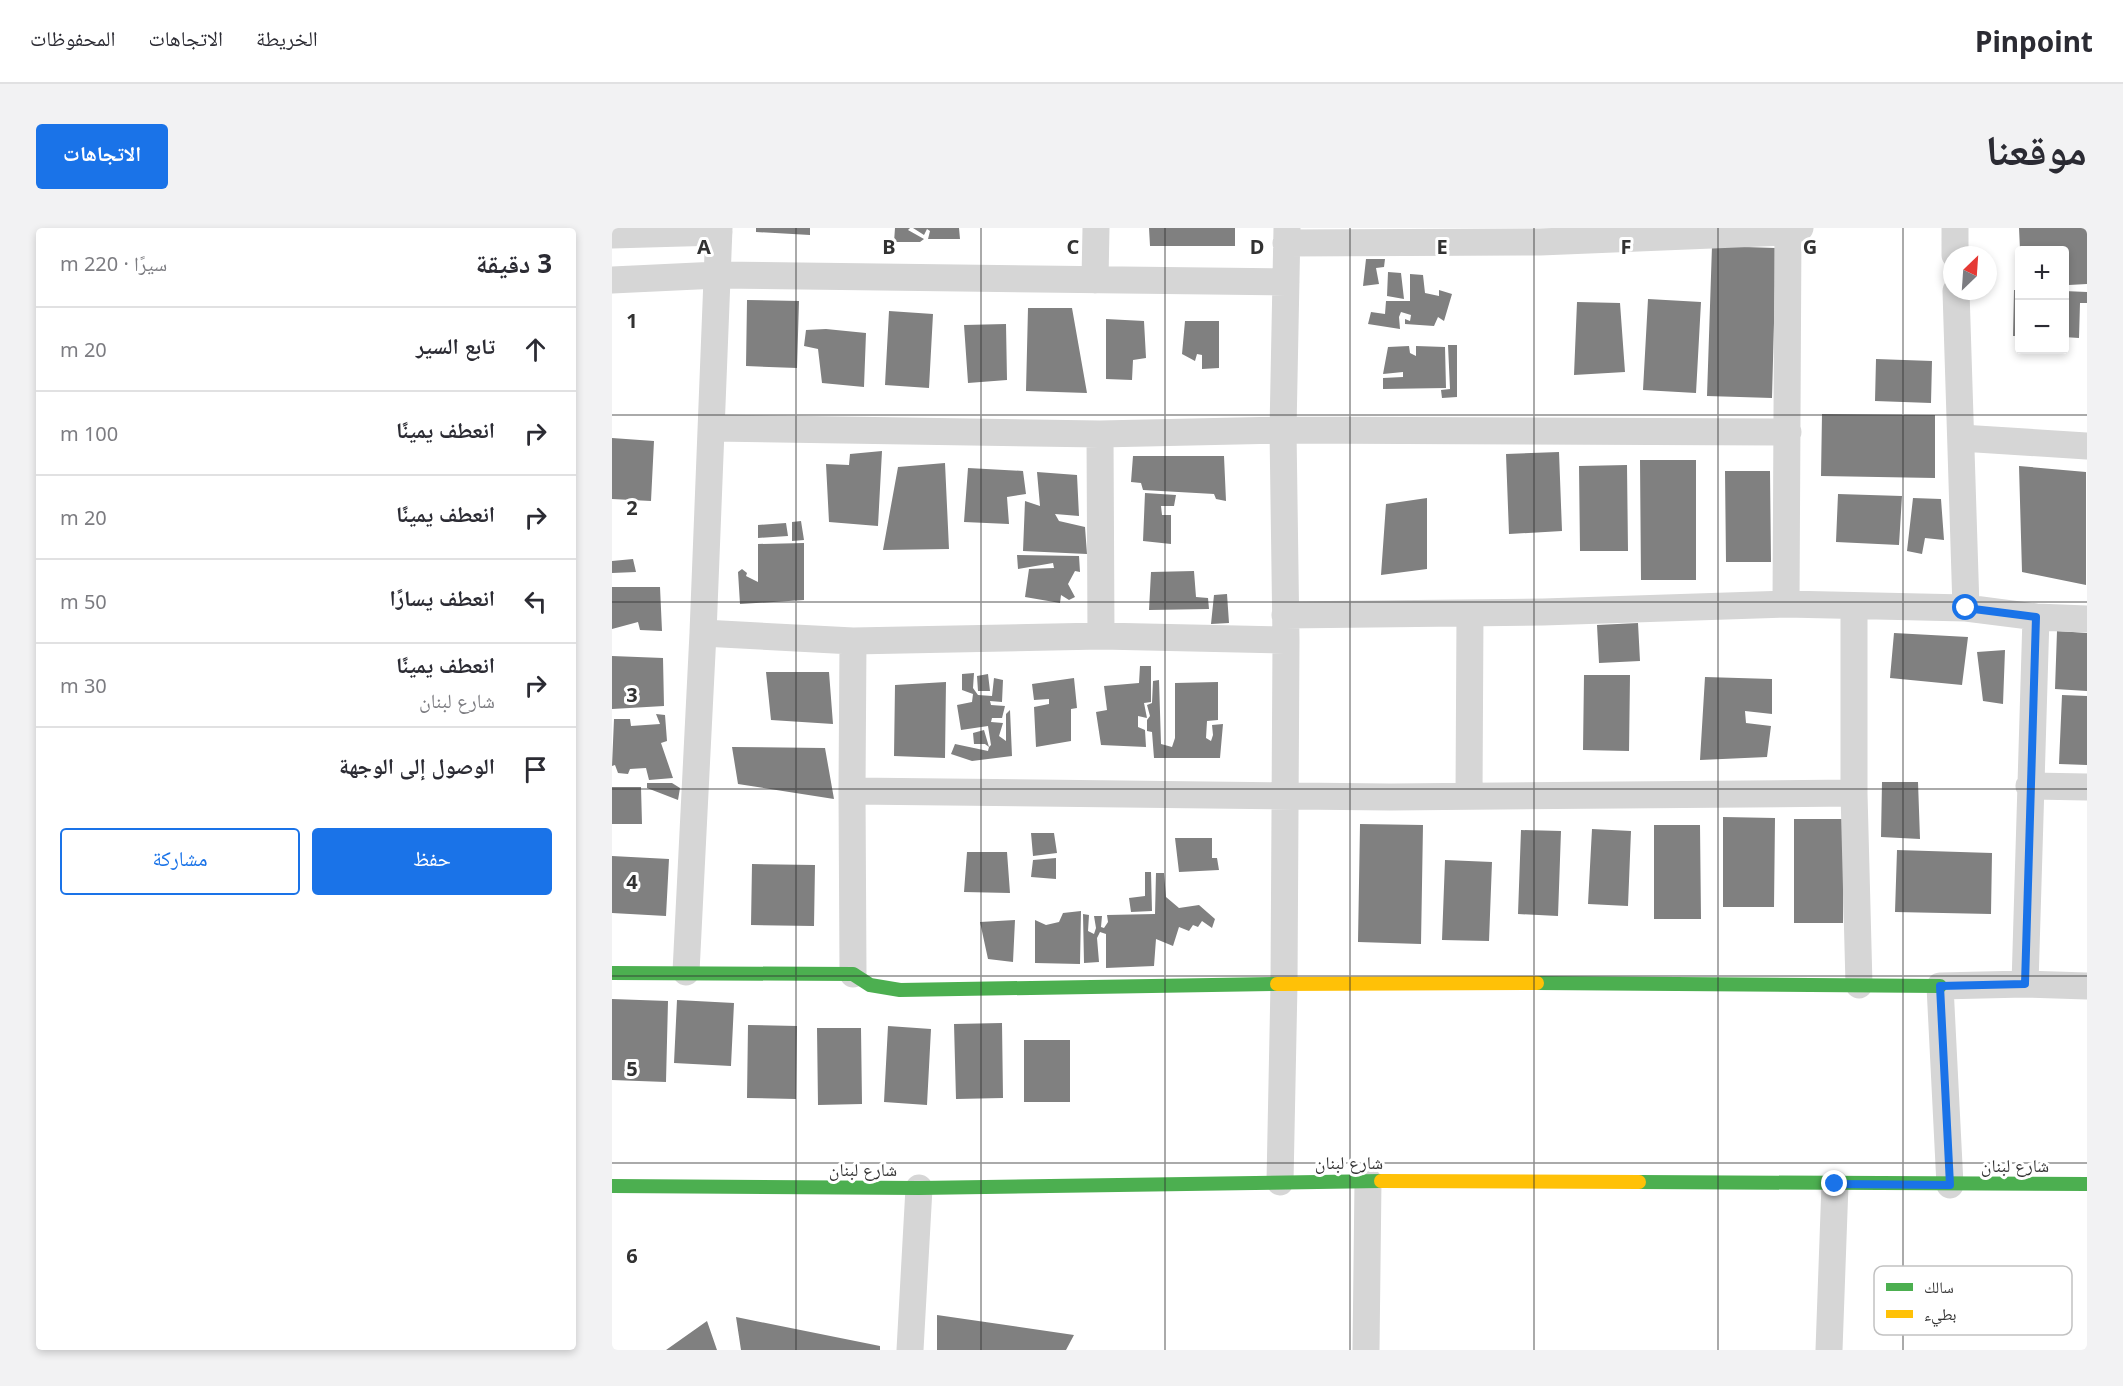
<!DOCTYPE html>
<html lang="ar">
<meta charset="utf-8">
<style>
body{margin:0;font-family:"Noto Sans","Noto Naskh Arabic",sans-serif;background:#f2f2f3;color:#2b2b33;direction:rtl}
.controls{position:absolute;right:18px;top:18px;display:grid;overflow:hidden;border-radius:6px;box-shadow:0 3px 9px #0003}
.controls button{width:54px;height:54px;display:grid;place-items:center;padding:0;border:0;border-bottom:2px solid #e1e1e2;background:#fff;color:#2b2b33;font:30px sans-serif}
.compass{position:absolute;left:1331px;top:18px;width:54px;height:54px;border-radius:50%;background:#fff;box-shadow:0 3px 9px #0003;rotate:25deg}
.stop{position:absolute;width:18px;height:18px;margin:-14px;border:4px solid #1a73e8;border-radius:50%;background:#fff}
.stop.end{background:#1a73e8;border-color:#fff;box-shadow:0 2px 6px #0008}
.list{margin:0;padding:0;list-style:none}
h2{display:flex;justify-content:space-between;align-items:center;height:78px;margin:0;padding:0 24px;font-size:26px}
h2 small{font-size:20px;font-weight:400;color:#7c7c81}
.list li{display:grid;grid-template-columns:39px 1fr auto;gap:18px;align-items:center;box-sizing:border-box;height:84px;padding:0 24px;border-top:2px solid #e1e1e2}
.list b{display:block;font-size:22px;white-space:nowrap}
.list p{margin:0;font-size:20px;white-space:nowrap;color:#7c7c81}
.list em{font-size:20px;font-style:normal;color:#7c7c81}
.actions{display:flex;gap:12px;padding:18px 24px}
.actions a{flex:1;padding:14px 0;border:2px solid #1a73e8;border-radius:6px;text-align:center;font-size:21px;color:#1a73e8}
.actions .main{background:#1a73e8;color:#fff}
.icon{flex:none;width:33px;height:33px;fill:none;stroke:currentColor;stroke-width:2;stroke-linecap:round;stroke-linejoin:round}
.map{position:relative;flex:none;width:1475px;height:1122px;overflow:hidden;direction:ltr;border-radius:6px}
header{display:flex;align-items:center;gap:36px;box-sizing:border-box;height:84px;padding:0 30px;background:#fff;border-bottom:2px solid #e1e1e2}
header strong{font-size:28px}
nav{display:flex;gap:33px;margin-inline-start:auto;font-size:21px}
.intro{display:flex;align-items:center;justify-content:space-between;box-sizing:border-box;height:144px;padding:0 36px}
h1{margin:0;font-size:42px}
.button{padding:15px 27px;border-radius:6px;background:#1a73e8;color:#fff;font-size:21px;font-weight:700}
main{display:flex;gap:36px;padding:0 36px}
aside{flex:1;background:#fff;border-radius:6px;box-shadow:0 3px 9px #0003}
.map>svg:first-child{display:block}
.building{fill:#808080}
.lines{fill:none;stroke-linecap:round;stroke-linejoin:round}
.street{stroke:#d6d6d6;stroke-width:27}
.fast{stroke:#4caf50;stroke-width:14}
.slow{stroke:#ffc107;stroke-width:14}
.route{stroke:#1a73e8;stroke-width:8}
.grid{fill:none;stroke:#323232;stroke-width:1.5;stroke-opacity:0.55}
.labels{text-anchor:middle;stroke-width:6;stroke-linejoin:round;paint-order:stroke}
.street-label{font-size:18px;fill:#323232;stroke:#fff}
.key{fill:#fff;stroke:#c2c2c2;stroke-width:1.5}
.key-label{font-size:16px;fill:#323232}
.grid-label{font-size:20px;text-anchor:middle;font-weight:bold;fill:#323232;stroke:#fff;stroke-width:6;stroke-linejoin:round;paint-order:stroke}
</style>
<header>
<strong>Pinpoint</strong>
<nav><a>الخريطة</a><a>الاتجاهات</a><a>المحفوظات</a></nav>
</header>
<div class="intro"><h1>موقعنا</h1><a class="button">الاتجاهات</a></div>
<main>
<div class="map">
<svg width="1475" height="1122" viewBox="0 0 1475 1122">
<rect width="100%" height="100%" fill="#fff"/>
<path class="building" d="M144 0H198V7L144 4Z
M283 0H298L296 2 312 11 308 14H282Z
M301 0H347L348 11H316L318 3 315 1 312 7Z
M537 0H623V18H538Z
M1407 0H1475V56L1457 57 1456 44H1452V22H1408Z
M1100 18 1164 20 1160 170 1095 168Z
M754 31H773L772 39 764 40 767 56 751 58Z
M776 44 789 45 792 71 775 68Z
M798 46 811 47 813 65 827 68V62L840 66 832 93 826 89 822 98 793 96V91L798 93 799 87 789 84 787 89 788 101 756 96 759 84 773 86 774 73H798Z
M1402 62H1407V108H1401Z
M1452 63 1475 64V75H1468L1467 110 1452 109Z
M1036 71 1089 74 1084 165 1031 162Z
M135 72 187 73 185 140 134 138Z
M965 74 1008 75 1013 144 962 147Z
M416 80H460L475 165 414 163Z
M277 83 321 86 317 160 273 157Z
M494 91 532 93 534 130 521 132 520 152 494 151Z
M573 93H607V140L590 141V127L585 126 583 133 570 126Z
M394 96 395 152 356 155 352 97Z
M214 101 254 105 252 159 210 155 206 121 192 118 194 102Z
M836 117H845V169L830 170 829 162 838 161Z
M797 118 798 125 804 128V118L833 119 834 160 771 161V150L791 149V144L771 146 776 119Z
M1264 131 1320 133 1319 175 1263 173Z
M1210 186 1323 187V250L1209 248Z
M0 210 42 213 39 273 0 271Z
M270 223 266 298 217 294 214 236 237 237 238 226Z
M947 224 950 303 897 306 894 226Z
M521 228H612L614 273 604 271 602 266 531 262 529 255 519 254Z
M1028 232H1084V352H1029Z
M333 235 337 321 271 322 286 239Z
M1015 237 1016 323H968L967 238Z
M1407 238 1474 244V357L1410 344Z
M356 240 411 243 414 266 395 269 397 296 352 294Z
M1113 243H1158L1159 334H1114Z
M425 244 465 247 467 288 443 286 447 293 473 299 475 326 411 323 413 273 428 278Z
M533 265 564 267 562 278H549L550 287H559V316L531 313Z
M1226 266 1290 268 1287 317 1224 314Z
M815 270V341L769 347 774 276Z
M1301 270 1329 271 1332 312 1313 310 1310 326 1295 323Z
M189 293 192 312 180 313V294Z
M174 295 176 308 146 310V297Z
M192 315V372L128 376 126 344 130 341 135 345 134 348 146 354V316Z
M405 327 467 328 468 344 463 343 456 356 463 369 457 372 449 367 448 375 413 369 417 341 442 340 441 335 406 341Z
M21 331 24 344 0 345V333Z
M582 343 584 369 596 370 597 381 537 382 539 344Z
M0 359H48L50 403 28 402 26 394 0 401Z
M615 366 617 395 599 396 602 367Z
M1026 395 1028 433 987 435 985 397Z
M1445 403 1475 405V463L1443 461Z
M1282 405 1356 409 1350 457 1278 450Z
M1393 422 1391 476 1371 473 1365 424Z
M0 428 51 430 52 478 0 481Z
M528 438H539V474L532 475 535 490 526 488V499L533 502 534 519 489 517 484 484 495 482 492 458 527 455Z
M154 444H217L221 496 159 492Z
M362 445 361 460 366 467 380 468 382 450 391 452 390 474 378 473 379 477 393 478 390 490H380L379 494 391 495 387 508 394 513V486L398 482 400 528 360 533 339 526 343 516 376 523 377 519 373 516H362L361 505 372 502 377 519 379 517 376 498 349 502 345 477 360 474 361 466 350 462V446Z
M376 446 378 463H366L365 448Z
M972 447H1018L1017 523 971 522Z
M1093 449 1160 451V486L1133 483 1134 495 1159 498 1155 529 1088 532Z
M462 450 465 480 459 481V513L424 519 422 479 437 476V471L422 472 420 456Z
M547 452 549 516 560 519 563 510V455L606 454V492L595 493 594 510 599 513 601 507 600 497 611 496 608 530H542L540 504 535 503V492L538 488 535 477 540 475 541 453Z
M334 454 333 530 282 528 283 457Z
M1450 467 1475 468V537L1447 536Z
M44 486 53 487 55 513 49 515 61 550 37 552 34 540 18 541 16 546 6 545 3 537 0 538 2 491H18L19 498 48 496Z
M120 519 213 520 222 571 126 556Z
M1270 554H1306L1308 611 1269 609Z
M35 555H60L68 560 66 572 35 560Z
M0 559H29L30 596H0Z
M1111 589 1163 590 1162 679H1111Z
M1182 591H1232L1231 695H1182Z
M748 596 811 597 809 716 746 714Z
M1042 597H1088L1089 691H1042Z
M980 601 1019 603 1016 678 976 676Z
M909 602 949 603 946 688 906 686Z
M419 605H442L445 625 421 628Z
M563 610H600V630H605L607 642 567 644Z
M1285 622 1380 625 1379 686 1283 684Z
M355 624H395L398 665 352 664Z
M0 628 57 631 54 688 0 685Z
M444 630V651L419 649 421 632Z
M833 632 880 634 877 713 830 712Z
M140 636 203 637 202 698 139 697Z
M533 644H539L540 683 519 684 517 670 533 668Z
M544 645H552L554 669 567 680 587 677 603 691 600 700 590 693 586 699 581 697 577 703 567 699 561 718 544 711 542 738 494 740V706L488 704 485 710 487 734 472 735 471 686 477 687 476 703 482 706 484 700 482 688H490L489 699 492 700 496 694 495 687 543 686Z
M469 683 468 736 423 735V692L434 697 447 694 451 685Z
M403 692 401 734 376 731 368 694Z
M0 771 56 773 54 854 0 852Z
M65 772 122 775 119 838 62 835Z
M390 795 391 870 344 871 342 796Z
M136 797 185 798 184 871 135 870Z
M276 798 319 801 315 877 272 874Z
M205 800H249L250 876 206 877Z
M412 812H458V874H412Z
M325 1087 462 1107 454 1122H325Z
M124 1089 268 1118V1122H129Z
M95 1093 105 1122H54Z"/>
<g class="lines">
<path class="street" d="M1343 0V27
M0 7 107 4
M674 15 928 14 1176 4 1188 0
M0 52 106 47 674 54
M483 52 484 0
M1344 63 1354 380
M100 200 488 206 671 202 1176 204
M488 206 489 408
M1349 210 1475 218
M1174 376 1176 0
M1242 378V565L1247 757
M673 387 931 384 1174 376 1354 380 1424 389 1475 391
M91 405 241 413 489 408 674 412
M1417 558 1475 559
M240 563 241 413
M857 568 858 385
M74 744 91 405 107 0
M241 746 240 563 778 569 1242 565
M1413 756 1475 758
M668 954 672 756 674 412 671 202 675 0
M1338 957 1328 758 1413 756 1424 389
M298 1122 307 960
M754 1122 756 953
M1217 1122 1223 956"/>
<path class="fast" d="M0 745 241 746 258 757 288 762 665 756
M925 755 1328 758
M1027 954 1475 956
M0 958 307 960 769 953"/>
<path class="slow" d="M665 756 925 755
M769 953 1027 954"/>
</g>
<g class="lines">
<path class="route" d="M1223 956 1338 957 1328 758 1413 756 1424 389 1354 380"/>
</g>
<path class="grid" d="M184 0V1122M369 0V1122M553 0V1122M738 0V1122M922 0V1122M1106 0V1122M1291 0V1122M0 187H1475M0 374H1475M0 561H1475M0 748H1475M0 935H1475"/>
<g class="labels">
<g class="street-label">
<text x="737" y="941">شارع لبنان</text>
<text x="1403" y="944">شارع لبنان</text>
<text x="251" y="948">شارع لبنان</text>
</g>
</g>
<rect x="1262" y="1038" width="198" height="69" rx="9" class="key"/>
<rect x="1274" y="1055" width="27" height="8" fill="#4caf50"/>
<rect x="1274" y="1082" width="27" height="8" fill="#ffc107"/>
<g class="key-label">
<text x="1312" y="1065">سالك</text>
<text x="1312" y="1092">بطيء</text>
</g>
<g class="grid-label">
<text x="92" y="26">A</text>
<text x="277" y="26">B</text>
<text x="461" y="26">C</text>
<text x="645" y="26">D</text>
<text x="830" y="26">E</text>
<text x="1014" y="26">F</text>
<text x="1198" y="26">G</text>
<text x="20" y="100">1</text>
<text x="20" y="287">2</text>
<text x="20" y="474">3</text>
<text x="20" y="661">4</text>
<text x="20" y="848">5</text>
<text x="20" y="1035">6</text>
</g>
</svg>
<div class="controls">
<button>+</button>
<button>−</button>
</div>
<svg class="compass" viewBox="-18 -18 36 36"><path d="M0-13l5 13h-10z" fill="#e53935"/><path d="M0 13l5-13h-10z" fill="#7c7c81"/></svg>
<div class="stop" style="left:1354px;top:380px"></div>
<div class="stop end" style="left:1223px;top:956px"></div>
</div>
<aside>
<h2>3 دقيقة<small>سيرًا · 220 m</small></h2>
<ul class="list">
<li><svg class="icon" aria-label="ahead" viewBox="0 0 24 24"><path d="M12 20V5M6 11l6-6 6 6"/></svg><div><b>تابع السير</b></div><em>20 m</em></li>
<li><svg class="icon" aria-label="right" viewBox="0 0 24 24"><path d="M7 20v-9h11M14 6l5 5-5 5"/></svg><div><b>انعطف يمينًا</b></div><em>100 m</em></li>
<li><svg class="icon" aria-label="right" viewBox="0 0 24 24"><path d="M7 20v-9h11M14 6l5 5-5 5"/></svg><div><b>انعطف يمينًا</b></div><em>20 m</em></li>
<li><svg class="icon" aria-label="left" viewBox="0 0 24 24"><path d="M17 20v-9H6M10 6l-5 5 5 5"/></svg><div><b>انعطف يسارًا</b></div><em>50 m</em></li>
<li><svg class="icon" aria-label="right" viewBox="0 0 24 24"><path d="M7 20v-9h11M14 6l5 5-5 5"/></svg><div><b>انعطف يمينًا</b><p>شارع لبنان</p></div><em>30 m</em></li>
<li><svg class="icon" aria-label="arrive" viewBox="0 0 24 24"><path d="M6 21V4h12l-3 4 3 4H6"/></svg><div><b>الوصول إلى الوجهة</b></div></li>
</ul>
<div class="actions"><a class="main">حفظ</a><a>مشاركة</a></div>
</aside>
</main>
